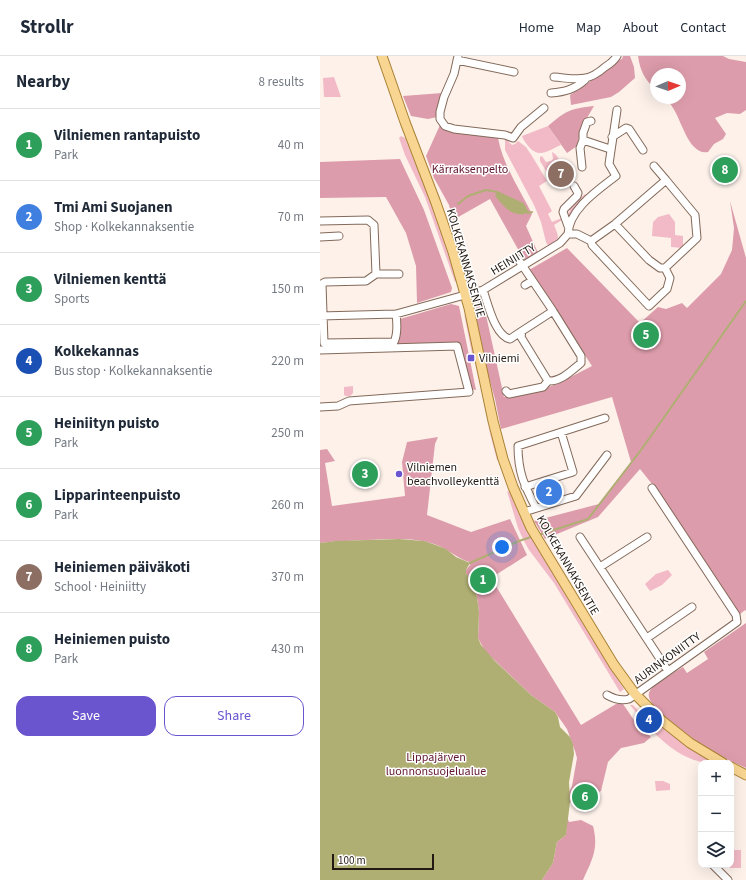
<!DOCTYPE html>
<meta charset="utf-8">
<style>
body{margin:0;font-family:"Source Sans 3",sans-serif;background:#f6f6f7;color:#1f2937}
.controls{position:absolute;right:12px;bottom:12px;display:grid;overflow:hidden;border-radius:8px;box-shadow:0 4px 16px #0002}
.controls button{width:36px;height:36px;display:grid;place-items:center;padding:0;border:0;border-bottom:1px solid #e0e1e3;background:#fff;color:#1f2937;font:20px sans-serif}
.compass{position:absolute;left:330px;top:12px;width:36px;height:36px;border-radius:50%;background:#fff;box-shadow:0 4px 16px #0002;rotate:88deg}
.scale{position:absolute;left:12px;bottom:10px;width:102px;box-sizing:border-box;padding-left:4px;border:2px solid #231912;border-top:0;font-size:11px;line-height:14px;white-space:nowrap;color:#231912;-webkit-text-stroke:3px #fff;paint-order:stroke}
.you{position:absolute;left:182px;top:491px;width:14px;height:14px;margin:-10px;border:3px solid #fff;border-radius:50%;background:#1a73e8;box-shadow:0 0 0 6px #1a73e833}
.badge{display:grid;place-items:center;width:26px;height:26px;border-radius:50%;background:#6a55cf;color:#fff;font-size:13px;font-weight:700}
.pin{position:absolute;translate:-50% -50%;border:2px solid #fff;box-shadow:0 1px 4px #0006}
.list{margin:0;padding:0;list-style:none}
h2{display:flex;justify-content:space-between;align-items:center;height:52px;margin:0;padding:0 16px;font-size:17px}
h2 small{font-size:13px;font-weight:400;color:#747a83}
.list li{display:grid;grid-template-columns:26px 1fr auto;gap:12px;align-items:center;box-sizing:border-box;height:72px;padding:0 16px;border-top:1px solid #e0e1e3}
.list b{display:block;font-size:15px;white-space:nowrap}
.list p{margin:0;font-size:13px;white-space:nowrap;color:#747a83}
.list em{font-size:13px;font-style:normal;color:#747a83}
.actions{display:flex;gap:8px;padding:12px 16px}
.actions a{flex:1;padding:9px 0;border:1px solid #6a55cf;border-radius:12px;text-align:center;font-size:14px;color:#6a55cf}
.actions .main{background:#6a55cf;color:#fff}
.icon{flex:none;width:22px;height:22px;fill:none;stroke:currentColor;stroke-width:2;stroke-linecap:round;stroke-linejoin:round}
.map{position:relative;flex:none;width:426px;height:824px;overflow:hidden}
header{display:flex;align-items:center;gap:24px;box-sizing:border-box;height:56px;padding:0 20px;background:#fff;border-bottom:1px solid #e0e1e3}
header strong{font-size:19px}
nav{display:flex;gap:22px;margin-inline-start:auto;font-size:14px}
main{display:flex}
aside{flex:1;background:#fff}
.map>svg:first-child{display:block}
.green{fill:#f2bac6}
.forest{fill:#dd9cab}
.water{fill:#afae73}
.lines{fill:none;stroke-linecap:round;stroke-linejoin:round}
.stream{stroke:#afae73;stroke-width:2}
.minor-casing{stroke:#836a5a;stroke-width:9}
.major-casing{stroke:#aa8236;stroke-width:11}
.minor{stroke:#fff;stroke-width:7}
.major{stroke:#f8d692;stroke-width:9}
.poi-dot{fill:#6a55cf;stroke:#fff;stroke-width:1.5}
.labels{text-anchor:middle;stroke-width:3;stroke-linejoin:round;paint-order:stroke}
.park-label{font-size:12px;fill:#60152f;stroke:#fff}
.street-label{font-size:12px;fill:#231912;stroke:#fff}
.poi-label{font-size:12px;fill:#231912;stroke:#fff;text-anchor:start}
</style>
<header>
<strong>Strollr</strong>
<nav><a>Home</a><a>Map</a><a>About</a><a>Contact</a></nav>
</header>
<main>
<aside>
<h2>Nearby<small>8 results</small></h2>
<ul class="list">
<li><span class="badge" style="background:#2e9e5b">1</span><div><b>Vilniemen rantapuisto</b><p>Park</p></div><em>40 m</em></li>
<li><span class="badge" style="background:#3f7fe0">2</span><div><b>Tmi Ami Suojanen</b><p>Shop · Kolkekannaksentie</p></div><em>70 m</em></li>
<li><span class="badge" style="background:#2e9e5b">3</span><div><b>Vilniemen kenttä</b><p>Sports</p></div><em>150 m</em></li>
<li><span class="badge" style="background:#1a4fb4">4</span><div><b>Kolkekannas</b><p>Bus stop · Kolkekannaksentie</p></div><em>220 m</em></li>
<li><span class="badge" style="background:#2e9e5b">5</span><div><b>Heiniityn puisto</b><p>Park</p></div><em>250 m</em></li>
<li><span class="badge" style="background:#2e9e5b">6</span><div><b>Lipparinteenpuisto</b><p>Park</p></div><em>260 m</em></li>
<li><span class="badge" style="background:#8d6e63">7</span><div><b>Heiniemen päiväkoti</b><p>School · Heiniitty</p></div><em>370 m</em></li>
<li><span class="badge" style="background:#2e9e5b">8</span><div><b>Heiniemen puisto</b><p>Park</p></div><em>430 m</em></li>
</ul>
<div class="actions"><a class="main">Save</a><a>Share</a></div>
</aside>
<div class="map">
<svg width="426" height="824" viewBox="0 0 426 824">
<rect width="100%" height="100%" fill="#fdf1ea"/>
<path class="green" d="M14 21 21 41H4L3 22Z
M228 70 241 89C229 94 219 103 209 91 206 87 203 84 202 80Z
M81 80 85 82 114 154 137 226H135L105 141 85 99 79 82Z
M185 82 192 89 195 88 198 85 206 91 212 100 227 125 219 130 232 155 228 158 232 166 242 162V164L234 169C239 181 241 184 229 191L226 186 221 166 214 149 185 94Z
M232 96C236 98 240 103 239 107L226 115 220 105V101L222 100 226 106 231 105 233 103Z
M265 138 267 141 250 160H249L248 157 250 155 249 152Z
M349 158 355 166V179L363 180V192L351 191V182L332 180 333 166 338 161Z
M144 258 148 268 154 300 153 302Z
M33 330V337L30 340H26L24 339V331Z
M168 370 179 402 178 404H177Z
M187 435 190 436C202 468 220 496 237 525 259 561 281 598 304 633L300 636 234 527 209 494 203 483 198 472Z
M348 514 352 519 342 529 330 535 325 528 336 518Z
M310 649H313L331 668 334 667 341 671 392 707C358 707 329 673 310 649Z
M335 725H343L350 728V734L336 735Z
M411 794H421V812H409V809H411Z"/>
<path class="forest" d="M303 0H310L314 11 315 22 299 36 291 41 251 49 250 39 267 28 295 5 302 3Z
M318 0H403L409 3 426 6V54L420 58 407 57 395 62 406 78 403 83 394 88 388 96C369 100 361 63 353 52 351 48 348 45 345 42H360V18H336V34C325 24 320 15 318 0Z
M122 37 117 53V61L108 63 91 60 83 40Z
M274 50 261 72 257 90 247 97 228 70C247 54 249 53 274 50Z
M120 69 123 73 127 75 178 82C183 109 200 134 212 158L206 170 218 197 204 204 170 143 133 164 129 149 114 122 106 100Z
M80 103 104 154 132 232 131 236 97 247 96 210 86 177 66 141 0 142V106Z
M410 145 426 202V555L425 554 419 559 332 428 320 413 278 461 225 483 214 465 279 448 311 406 292 341 181 373 175 343 167 315 155 255 159 243 162 241 184 341 219 334 237 328 272 310 209 214 247 192 320 267 338 251 346 253 362 247 367 252 401 218 412 194 414 172Z
M131 248 139 250 156 334 150 333 137 286 77 288 80 263Z
M118 381 115 388 107 459 151 476 190 463 207 499 171 522 261 669 296 648H303L316 667 331 681 324 687 301 692 288 706 281 735 258 747 253 748 250 746 249 736 252 730 257 702 255 695 247 673 235 656 211 639 165 595 158 582 159 556 155 527 152 522 146 518V514L150 509 149 506C136 502 127 492 114 488 93 481 69 483 46 484 31 485 15 485 0 487V394L7 393 15 405 5 407 12 450 85 440 82 406 87 386Z
M426 567V712C418 708 409 705 401 700 388 693 324 653 329 637 331 629 355 616 363 611L367 617 388 603 384 596Z
M247 761 249 766 261 764 273 770C279 793 272 804 263 824H222L233 807 237 786 246 779Z"/>
<path class="water" d="M177 136 203 148 208 157C191 162 185 151 175 140Z
M79 483 104 485 116 489 126 493 136 501 150 507 146 514V518L152 522 155 527 159 556 158 582 161 589 175 605 211 639 235 656 238 661 240 671 250 681 253 688 254 698 249 726 250 746 246 779 237 786 233 807 222 824H0V487L16 485Z"/>
<g class="lines">
<path class="stream" d="M138 148 148 140 166 134 177 136 203 148 208 157 212 156
M218 479 268 463 321 394 426 245
M150 507 199 485 214 480"/>
<g class="minor-casing">
<path id="minor" d="M138 0 134 18 124 41 120 56V63L125 70 134 73 185 79 193 82 201 71 224 52
M137 4 194 16
M234 21C257 23 267 27 285 11 290 8 294 5 297 0
M231 37C245 36 255 33 265 24
M292 81 306 72 309 73 323 94
M263 84V77L267 66 271 65
M334 110 346 124
M262 111 260 92 263 84 290 93
M0 165 48 164 54 169 56 218 46 225 5 226 2 228H0
M248 170 243 156 244 153 257 140 258 137 254 130
M248 178H257L271 185 272 189 329 250 347 233 350 222 345 212
M248 178C249 153 278 134 296 120L289 108 297 54
M0 181 19 180
M271 185 295 168 346 124 375 159 377 182 345 212H340L329 204 295 168
M198 203 233 255 261 300V307C252 314 241 326 228 325L201 281 202 275 233 255
M56 218H79
M2 228 4 287 74 286C78 278 77 266 76 258
M205 229 212 225
M163 234C168 248 175 280 190 283L202 275
M0 260 76 258 163 234 240 187 248 178
M0 294 137 290 149 336 29 345 18 350 0 351
M186 335 189 338 223 331 228 325
M205 431 253 416 241 376
M216 452C204 429 198 416 198 390L285 362
M204 456 256 440 287 399
M260 481 348 615
M280 511 327 481
M327 582 372 551
M287 639C294 643 302 645 309 643L417 566 416 559 332 432
M393 809 408 824"/>
</g>
<g class="major-casing">
<path id="major" d="M62 0 85 66 116 147 133 196 149 252 173 365 183 403 193 431 211 472 294 609 315 638 341 664 370 687 403 707
M411 711 426 719"/>
</g>
<use href="#minor" class="minor"/>
<use href="#major" class="major"/>
</g>
<g class="poi-dot">
<rect x="147" y="298" width="8" height="8" rx="2"/>
<circle cx="79" cy="418" r="4"/>
</g>
<g class="labels">
<g class="park-label">
<text x="150" y="117">Kärraksenpelto</text>
<text x="116" y="705">Lippajärven<tspan x="116" dy="14">luonnonsuojelualue</tspan></text>
</g>
<g class="street-label">
<text transform="translate(193 203) rotate(-31)" y="4">HEINIITTY</text>
<text transform="translate(146 207) rotate(74)" y="4">KOLKEKANNAKSENTIE</text>
<text transform="translate(248 509) rotate(60)" y="4">KOLKEKANNAKSENTIE</text>
<text transform="translate(347 602) rotate(-36)" y="4">AURINKONIITTY</text>
</g>
<g class="poi-label">
<text x="159" y="306">Vilniemi</text>
<text x="87" y="415">Vilniemen<tspan x="87" dy="14">beachvolleykenttä</tspan></text>
</g>
</g>
</svg>
<div class="controls">
<button>+</button>
<button>−</button>
<button><svg class="icon" aria-label="layers" viewBox="0 0 24 24"><path d="M12 4l9 5-9 5-9-5zM3 14l9 5 9-5"/></svg></button>
</div>
<svg class="compass" viewBox="-18 -18 36 36"><path d="M0-13l5 13h-10z" fill="#e53935"/><path d="M0 13l5-13h-10z" fill="#747a83"/></svg>
<div class="scale">100 m</div>
<div class="you"></div>
<div class="pin badge" style="left:163px;top:524px;background:#2e9e5b">1</div>
<div class="pin badge" style="left:229px;top:436px;background:#3f7fe0">2</div>
<div class="pin badge" style="left:45px;top:418px;background:#2e9e5b">3</div>
<div class="pin badge" style="left:329px;top:664px;background:#1a4fb4">4</div>
<div class="pin badge" style="left:326px;top:279px;background:#2e9e5b">5</div>
<div class="pin badge" style="left:265px;top:741px;background:#2e9e5b">6</div>
<div class="pin badge" style="left:241px;top:118px;background:#8d6e63">7</div>
<div class="pin badge" style="left:405px;top:114px;background:#2e9e5b">8</div>
</div>
</main>
